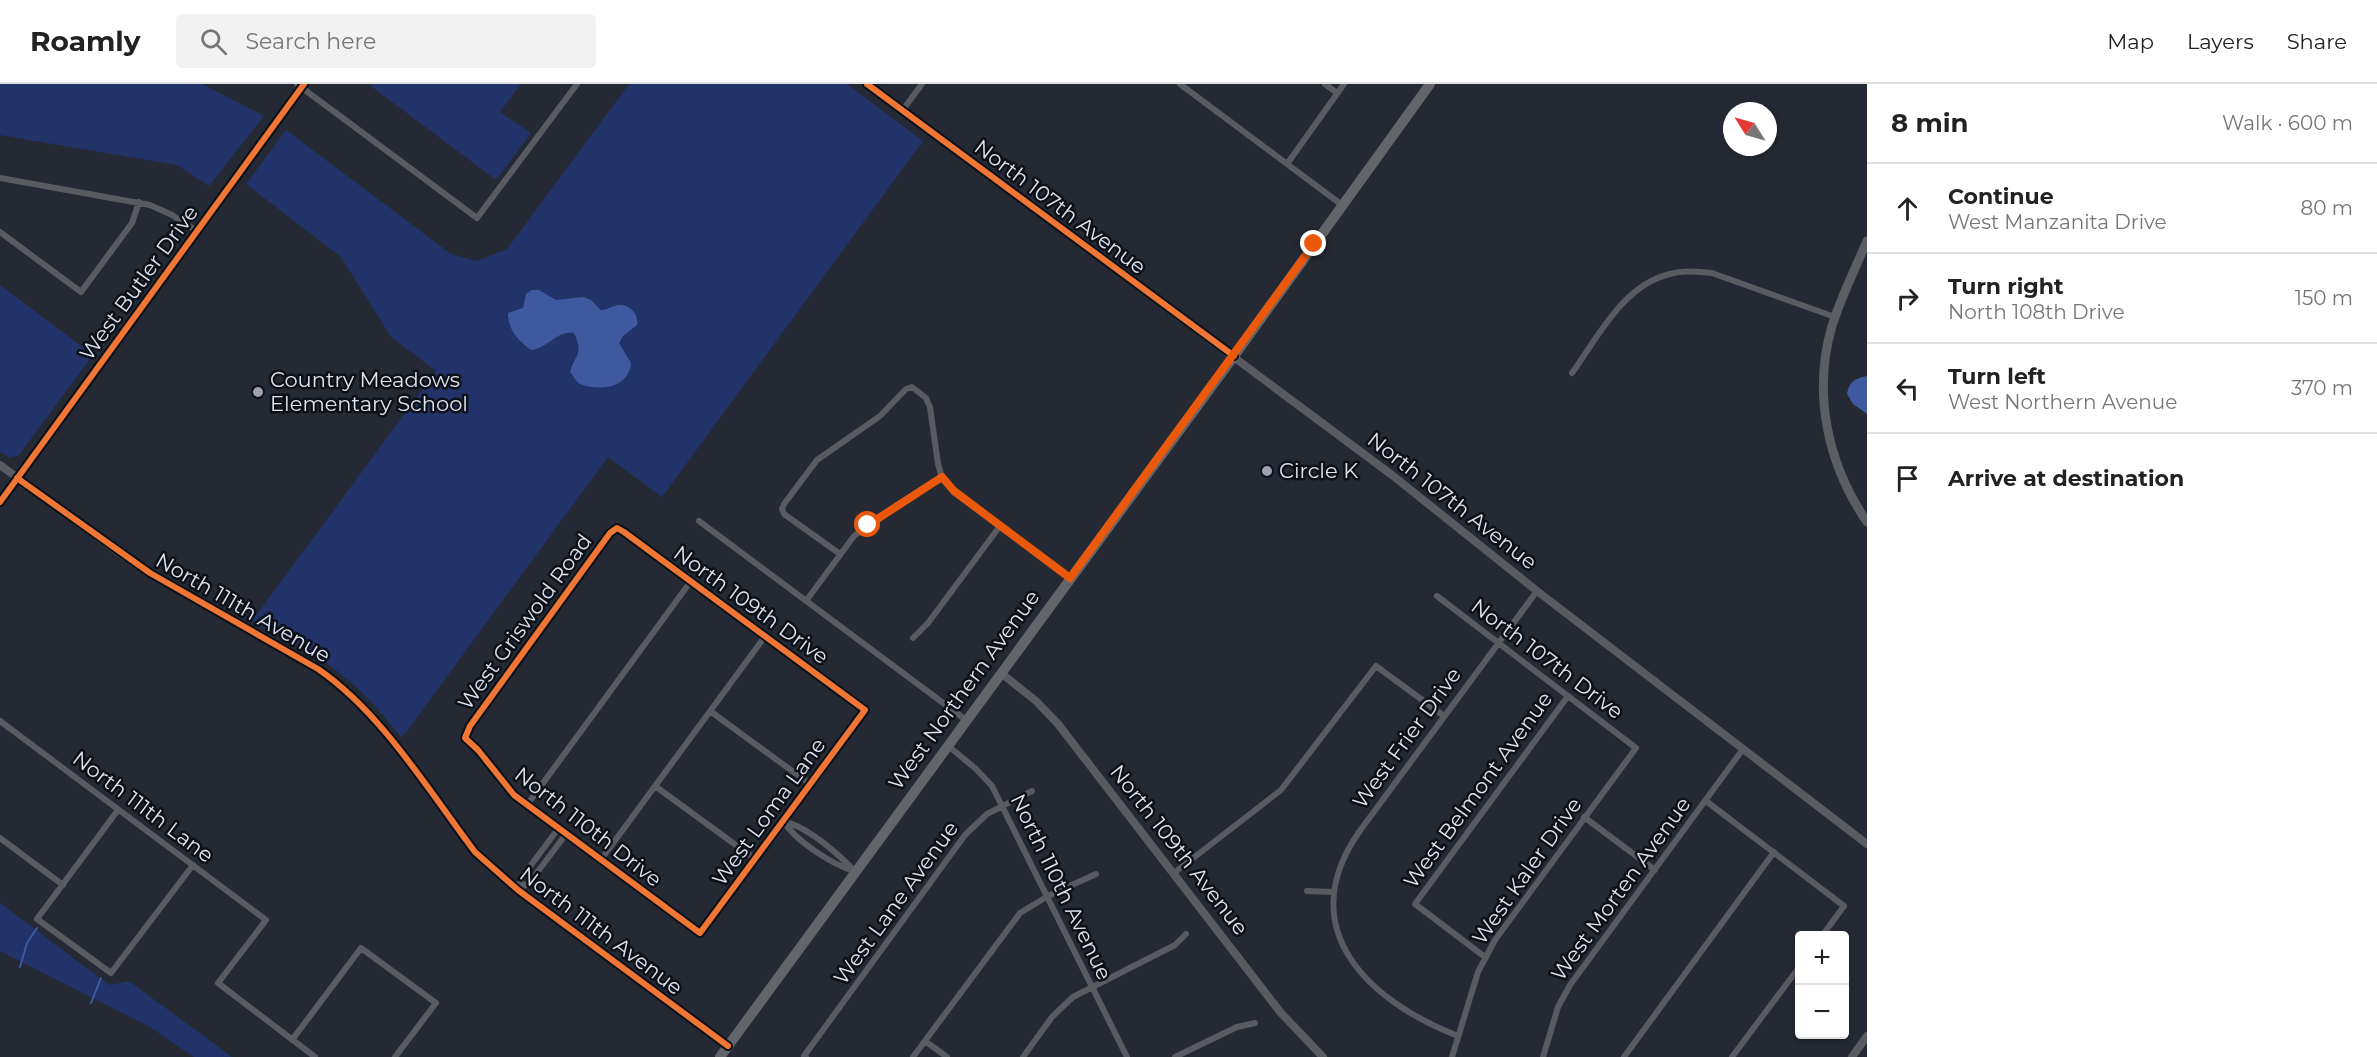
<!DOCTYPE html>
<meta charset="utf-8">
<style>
body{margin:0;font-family:Montserrat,sans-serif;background:#f2f2f2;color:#222}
.controls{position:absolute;right:18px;bottom:18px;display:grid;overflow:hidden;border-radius:6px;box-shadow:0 2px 4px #0004}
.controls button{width:54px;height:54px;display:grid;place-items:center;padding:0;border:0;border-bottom:2px solid #e0e0e0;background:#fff;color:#222;font:30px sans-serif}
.compass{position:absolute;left:1723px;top:18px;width:54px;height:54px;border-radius:50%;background:#fff;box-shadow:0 2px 4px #0004;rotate:307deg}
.stop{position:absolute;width:18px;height:18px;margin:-14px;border:4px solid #ea580c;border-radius:50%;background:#fff}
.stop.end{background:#ea580c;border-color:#fff;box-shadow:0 2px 6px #0008}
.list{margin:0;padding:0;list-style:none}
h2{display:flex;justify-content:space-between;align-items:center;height:78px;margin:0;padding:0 24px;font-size:26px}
h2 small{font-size:20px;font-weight:400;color:#767676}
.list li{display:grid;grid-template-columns:39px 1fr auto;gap:18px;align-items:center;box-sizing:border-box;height:90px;padding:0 24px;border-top:2px solid #e0e0e0}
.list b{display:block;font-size:22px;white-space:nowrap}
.list p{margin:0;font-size:20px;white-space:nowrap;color:#767676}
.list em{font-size:20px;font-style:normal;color:#767676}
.icon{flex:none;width:33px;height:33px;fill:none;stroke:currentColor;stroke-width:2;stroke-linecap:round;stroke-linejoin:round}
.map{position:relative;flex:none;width:1867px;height:973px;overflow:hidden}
header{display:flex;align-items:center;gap:36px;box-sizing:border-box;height:84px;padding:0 30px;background:#fff;border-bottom:2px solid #e0e0e0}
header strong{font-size:28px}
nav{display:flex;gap:33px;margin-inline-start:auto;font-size:21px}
.search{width:420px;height:54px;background:#f2f2f2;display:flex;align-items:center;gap:15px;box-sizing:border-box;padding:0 21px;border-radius:6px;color:#767676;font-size:22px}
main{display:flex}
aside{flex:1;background:#fff}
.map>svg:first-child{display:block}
.green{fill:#213368}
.water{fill:#3e599f}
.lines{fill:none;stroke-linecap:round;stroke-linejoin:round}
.stream{stroke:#3e599f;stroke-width:2}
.minor{stroke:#595b60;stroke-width:6}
.tertiary{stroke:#595b60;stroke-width:8}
.secondary{stroke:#5b5e63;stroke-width:9}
.primary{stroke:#63656a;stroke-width:10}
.cycleway-casing{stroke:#0c1018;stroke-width:10}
.cycleway{stroke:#f07635;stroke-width:6}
.route{stroke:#ea580c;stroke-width:8}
.poi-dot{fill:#9ca2af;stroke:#0c1018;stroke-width:2}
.labels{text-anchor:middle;stroke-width:5;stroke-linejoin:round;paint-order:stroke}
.street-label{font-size:21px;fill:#dde3f1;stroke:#0c1018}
.poi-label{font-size:21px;fill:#dde3f1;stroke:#0c1018;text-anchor:start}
</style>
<header>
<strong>Roamly</strong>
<div class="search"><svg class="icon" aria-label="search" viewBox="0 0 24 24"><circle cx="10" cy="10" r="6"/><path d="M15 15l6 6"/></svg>Search here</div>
<nav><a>Map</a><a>Layers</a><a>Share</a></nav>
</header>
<main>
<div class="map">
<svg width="1867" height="973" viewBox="0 0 1867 973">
<rect width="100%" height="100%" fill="#242934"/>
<path class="green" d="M0 0H202L264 32 209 102 177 81 0 51Z
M368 0H521L500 28 531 49 496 96Z
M629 0H847L923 57 662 413 608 373 407 647 401 653C379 626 358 601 329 581 305 564 278 551 252 537L436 287 391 253 341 173 246 100 286 46 451 170 476 177 507 165Z
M0 201 93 271 19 371 10 374 0 368Z
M0 819 109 901 129 897 232 973H194L150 943 0 867Z"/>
<path class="water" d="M532 206H539L556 216 583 213 591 216 601 226C607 226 614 221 620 221 631 221 639 231 637 241L623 252 619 259 631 279C629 305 597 308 578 299L570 288C575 270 584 271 574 249 556 246 549 264 531 266 518 256 508 246 508 229L523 224 526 210Z
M1867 292V330L1853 320 1847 310C1850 296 1855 295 1867 292Z"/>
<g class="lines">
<path class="stream" d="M20 883 27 859 37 844
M91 919 101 894"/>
<path class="minor" d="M297 0 477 134 577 0
M1180 0 1342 121
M1325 0 1337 9
M902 27 922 0
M1287 80 1344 0
M0 94 150 121 172 131 197 147
M0 148 81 208 132 139 139 118
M1572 289C1598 253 1623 201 1670 190 1684 186 1698 188 1712 189L1835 233
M699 437 966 636
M617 444 624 448 865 626 700 849 514 711 478 666 465 654 470 642 610 449Z
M840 470 784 430 782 425 784 420 817 376 880 332 906 305 912 303 926 314 930 323 938 380 942 393 953 407 1070 494
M1437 512 1636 664 1495 856 1478 888 1452 973
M806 517 854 452 868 441 942 393
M913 554 928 539 1000 442
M710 627 810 700
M0 637 266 836 218 899 315 973
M947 661 976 685 992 702 1127 973
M655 702 755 775
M1706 717 1844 822 1822 852
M527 721 691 497
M118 726 37 835 111 889 193 781
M1584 733 1655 786
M783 737C797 758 831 780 856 788
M783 737C808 743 837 769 855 787
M0 754 63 801
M600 777 766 551
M1174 789 1281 706 1376 582 1444 632
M518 806 522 793 558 745
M518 806 530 798 566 750
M1307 807 1333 808
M1485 873 1415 820 1568 612
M1458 952C1368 917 1292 845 1359 748L1537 507
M292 956 361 864 436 919 395 973
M925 957 947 973
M806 973 804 972 965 751 987 730 1032 707
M913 973 1020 829 1048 812 1096 790
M1023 973 1052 933 1073 913 1175 861 1186 850
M1175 973 1237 943 1255 939
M1543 973 1558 923 1570 901 1743 665
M1624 973 1774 768
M1732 973 1800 882"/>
<path class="tertiary" d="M867 0 1392 391 1537 507 1867 760
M0 381 121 470 150 489 318 585C381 628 429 707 475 768L518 806 728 962
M0 418 304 0
M1001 589 1036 617 1058 640 1281 929 1323 973
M1852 973 1867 952"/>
<path class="secondary" d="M1867 157C1855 185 1841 213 1832 242 1812 310 1828 381 1867 438"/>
<path class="primary" d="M720 973 1234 272 1430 0"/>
<g class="cycleway-casing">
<path id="cycleway" d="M867 0 1234 272
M17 394 150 489 318 585C381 628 429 707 475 768L518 806 728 962
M0 418 304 0
M617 444 624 448 865 626 700 849 514 711 478 666 465 654 470 642 610 449Z"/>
</g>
<use href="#cycleway" class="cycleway"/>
</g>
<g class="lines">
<path class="route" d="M868 441 942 393 954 407 1070 494 1314 160"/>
</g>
<g class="poi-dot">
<circle cx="258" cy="308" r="6"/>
<circle cx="1267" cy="387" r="6"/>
</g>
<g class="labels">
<g class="street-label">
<text transform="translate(1060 123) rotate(37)" y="7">North 107th Avenue</text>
<text transform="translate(139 199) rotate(-54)" y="7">West Butler Drive</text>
<text transform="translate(1452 417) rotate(38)" y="7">North 107th Avenue</text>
<text transform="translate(751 521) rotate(36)" y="7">North 109th Drive</text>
<text transform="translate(243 524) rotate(30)" y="7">North 111th Avenue</text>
<text transform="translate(525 538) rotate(-54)" y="7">West Griswold Road</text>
<text transform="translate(1547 575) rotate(37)" y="7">North 107th Drive</text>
<text transform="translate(964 606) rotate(-54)" y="7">West Northern Avenue</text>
<text transform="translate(1407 654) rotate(-54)" y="7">West Frier Drive</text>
<text transform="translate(1478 706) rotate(-54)" y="7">West Belmont Avenue</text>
<text transform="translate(143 723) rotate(37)" y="7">North 111th Lane</text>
<text transform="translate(769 728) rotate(-54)" y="7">West Loma Lane</text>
<text transform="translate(588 743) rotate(38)" y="7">North 110th Drive</text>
<text transform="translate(1179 766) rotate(52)" y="7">North 109th Avenue</text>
<text transform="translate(1527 787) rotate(-55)" y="7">West Kaler Drive</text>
<text transform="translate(1061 803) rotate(64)" y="7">North 110th Avenue</text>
<text transform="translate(1621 805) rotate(-54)" y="7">West Morten Avenue</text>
<text transform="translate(896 819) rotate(-54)" y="7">West Lane Avenue</text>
<text transform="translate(601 847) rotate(37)" y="7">North 111th Avenue</text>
</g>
<g class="poi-label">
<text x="270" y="303">Country Meadows<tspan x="270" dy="24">Elementary School</tspan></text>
<text x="1279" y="394">Circle K</text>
</g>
</g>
</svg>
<div class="controls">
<button>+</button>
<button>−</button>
</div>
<svg class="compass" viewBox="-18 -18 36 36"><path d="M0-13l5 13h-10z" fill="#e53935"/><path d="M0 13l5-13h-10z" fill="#767676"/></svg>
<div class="stop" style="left:868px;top:441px"></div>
<div class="stop end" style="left:1314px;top:160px"></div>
</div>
<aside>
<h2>8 min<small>Walk · 600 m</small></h2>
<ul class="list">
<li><svg class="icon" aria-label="ahead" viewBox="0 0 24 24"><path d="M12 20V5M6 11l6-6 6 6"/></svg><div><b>Continue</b><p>West Manzanita Drive</p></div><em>80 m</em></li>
<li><svg class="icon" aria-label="right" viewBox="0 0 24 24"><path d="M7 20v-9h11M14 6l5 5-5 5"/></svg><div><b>Turn right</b><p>North 108th Drive</p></div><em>150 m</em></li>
<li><svg class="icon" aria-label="left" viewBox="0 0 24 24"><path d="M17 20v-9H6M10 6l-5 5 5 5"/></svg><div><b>Turn left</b><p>West Northern Avenue</p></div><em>370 m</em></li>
<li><svg class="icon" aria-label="arrive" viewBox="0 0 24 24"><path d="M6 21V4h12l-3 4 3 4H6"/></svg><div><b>Arrive at destination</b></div></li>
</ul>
</aside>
</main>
